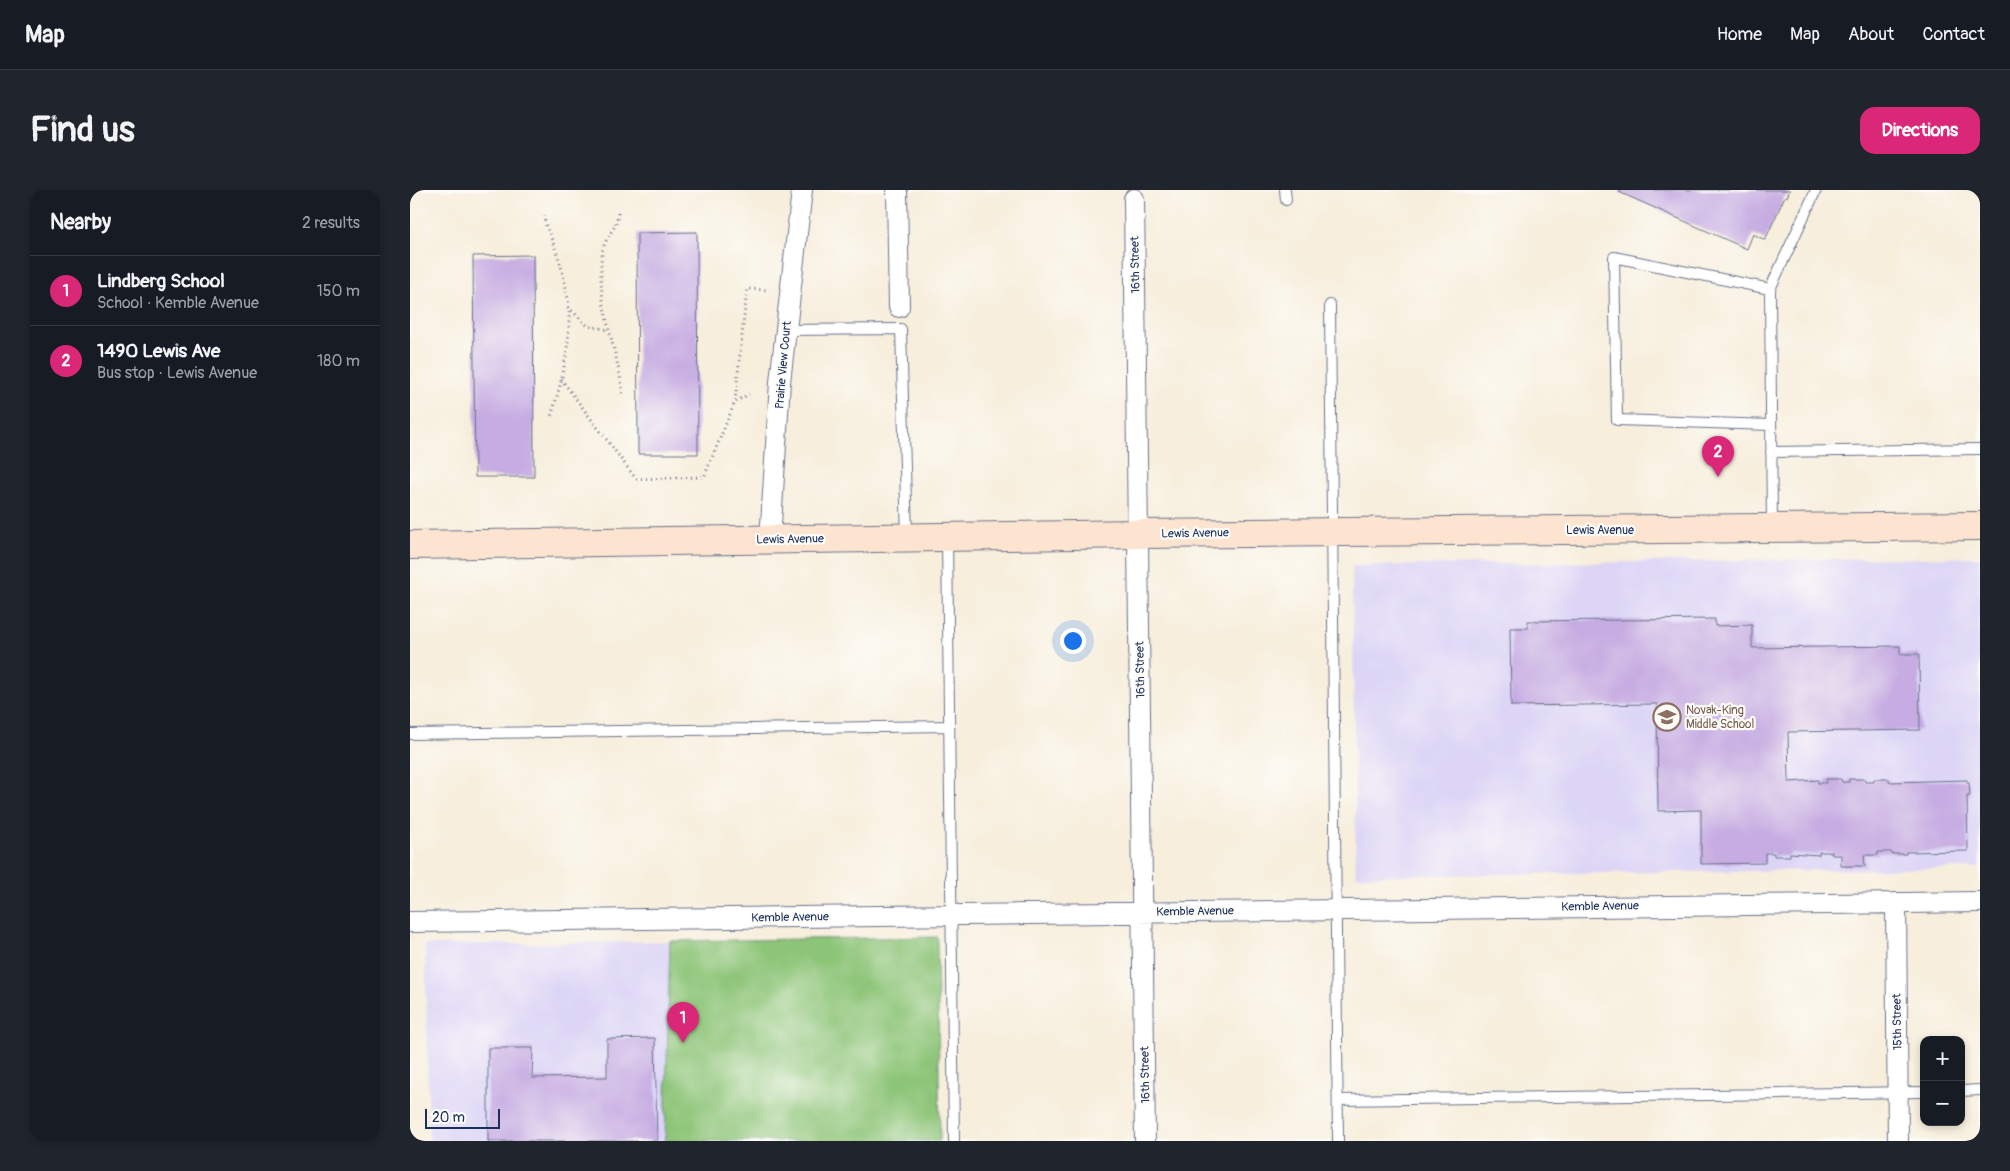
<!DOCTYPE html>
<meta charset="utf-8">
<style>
body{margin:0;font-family:Pangolin,sans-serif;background:#20242c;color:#f1f3f6}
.controls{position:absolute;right:15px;bottom:15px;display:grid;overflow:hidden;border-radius:10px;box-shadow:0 2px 8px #0003}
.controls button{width:45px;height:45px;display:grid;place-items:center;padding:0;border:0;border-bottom:1px solid #363941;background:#171b24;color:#f1f3f6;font:25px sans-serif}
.scale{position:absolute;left:15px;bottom:12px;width:75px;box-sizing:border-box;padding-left:5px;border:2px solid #1b2f5e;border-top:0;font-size:14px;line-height:18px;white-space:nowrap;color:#1b2f5e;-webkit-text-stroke:4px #fdfcf7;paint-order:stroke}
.you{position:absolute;left:662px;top:450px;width:18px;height:18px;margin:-12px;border:4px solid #fff;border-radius:50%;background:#1a73e8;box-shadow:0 0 0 8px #1a73e833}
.badge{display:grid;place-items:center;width:32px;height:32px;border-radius:50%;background:#db2777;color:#fff;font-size:16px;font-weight:700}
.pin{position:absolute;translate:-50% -41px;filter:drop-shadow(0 1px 2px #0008)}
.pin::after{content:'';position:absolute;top:26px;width:18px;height:15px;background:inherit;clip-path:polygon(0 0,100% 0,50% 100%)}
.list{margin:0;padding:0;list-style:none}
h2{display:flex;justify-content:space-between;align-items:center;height:65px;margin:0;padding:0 20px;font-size:21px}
h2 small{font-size:16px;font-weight:400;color:#9ea1a6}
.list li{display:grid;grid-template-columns:32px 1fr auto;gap:15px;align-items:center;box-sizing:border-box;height:70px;padding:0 20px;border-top:1px solid #363941}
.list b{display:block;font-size:19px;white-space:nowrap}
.list p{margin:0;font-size:16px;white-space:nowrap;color:#9ea1a6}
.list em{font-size:16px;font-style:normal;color:#9ea1a6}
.map{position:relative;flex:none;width:1570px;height:951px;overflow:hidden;border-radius:15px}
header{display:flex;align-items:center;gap:30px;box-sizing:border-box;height:70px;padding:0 25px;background:#171b24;border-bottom:1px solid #363941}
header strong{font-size:24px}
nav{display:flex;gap:28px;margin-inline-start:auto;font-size:18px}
.intro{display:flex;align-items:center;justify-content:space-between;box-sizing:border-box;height:120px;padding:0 30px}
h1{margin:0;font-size:35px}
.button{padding:12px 22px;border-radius:15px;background:#db2777;color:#fff;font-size:18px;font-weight:700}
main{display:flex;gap:30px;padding:0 30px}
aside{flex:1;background:#171b24;border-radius:15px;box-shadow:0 2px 8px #0003}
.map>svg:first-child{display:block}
.built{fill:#dcd5f6}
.green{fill:#8dc578;stroke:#547a6b}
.building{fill:#c6ace2}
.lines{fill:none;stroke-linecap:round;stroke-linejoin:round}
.service-casing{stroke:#68728a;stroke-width:12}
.minor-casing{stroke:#68728a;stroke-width:22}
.secondary-casing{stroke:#68728a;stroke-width:30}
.path{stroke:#68728a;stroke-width:3;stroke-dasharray:1 4;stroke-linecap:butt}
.service{stroke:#fff;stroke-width:10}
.minor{stroke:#fff;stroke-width:20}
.secondary{stroke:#fde4d0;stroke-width:28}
.labels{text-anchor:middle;stroke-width:4.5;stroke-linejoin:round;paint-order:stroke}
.street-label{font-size:12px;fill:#1b2f5e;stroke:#fdfcf7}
.education-label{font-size:12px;fill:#785e54;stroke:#fdfcf7;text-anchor:start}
</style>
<header>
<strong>Map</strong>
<nav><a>Home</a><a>Map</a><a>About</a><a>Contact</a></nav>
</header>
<div class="intro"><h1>Find us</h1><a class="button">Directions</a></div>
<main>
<aside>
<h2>Nearby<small>2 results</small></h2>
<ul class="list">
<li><span class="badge">1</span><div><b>Lindberg School</b><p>School · Kemble Avenue</p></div><em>150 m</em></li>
<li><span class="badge">2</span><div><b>1490 Lewis Ave</b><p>Bus stop · Lewis Avenue</p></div><em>180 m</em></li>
</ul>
</aside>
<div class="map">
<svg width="1570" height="951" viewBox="0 0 1570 951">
<rect width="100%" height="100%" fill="#fdfcf7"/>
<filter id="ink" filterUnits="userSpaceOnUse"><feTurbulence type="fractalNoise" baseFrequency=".02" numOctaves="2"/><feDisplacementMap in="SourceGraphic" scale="10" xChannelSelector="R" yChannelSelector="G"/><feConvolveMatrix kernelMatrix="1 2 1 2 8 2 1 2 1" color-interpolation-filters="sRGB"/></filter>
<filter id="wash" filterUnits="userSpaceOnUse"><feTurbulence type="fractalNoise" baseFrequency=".0096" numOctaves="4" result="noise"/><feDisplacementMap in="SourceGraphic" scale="20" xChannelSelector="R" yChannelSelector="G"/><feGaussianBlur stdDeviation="1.12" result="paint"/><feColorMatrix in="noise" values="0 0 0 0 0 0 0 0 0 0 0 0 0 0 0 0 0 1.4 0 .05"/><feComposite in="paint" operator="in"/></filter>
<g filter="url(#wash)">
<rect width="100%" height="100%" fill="#f7eedc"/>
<path class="built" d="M1570 367V678L946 686 942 376Z
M527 747 530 951H19L15 755Z"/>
<path class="green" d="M527 747 530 951H255L260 751Z"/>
<g id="blocks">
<path class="building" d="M1210 0H1380L1377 7 1375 6 1355 50 1343 44 1337 59 1209 2Z
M287 42 288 264H228L227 43Z
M123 65 124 287H65L63 66Z
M1305 429V436L1342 435V458L1490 456V464H1509L1510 540 1378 542 1379 592 1408 590V593H1416V589H1431L1432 592H1439V589H1455V592H1464V589H1479V592L1557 590V593H1559L1560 606H1557L1558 661 1496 662V664H1482L1481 662H1468V665H1454L1455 676H1431V665H1422V662H1409V665L1380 663V666H1364V663H1355V673L1291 674V620L1248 621 1247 514 1101 516 1100 438H1118V431Z
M245 848 247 951H78V858H123L122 888 197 887V849Z"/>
</g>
</g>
<g filter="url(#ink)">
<use href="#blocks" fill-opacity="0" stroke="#68728a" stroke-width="1"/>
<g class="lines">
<g class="service-casing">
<path id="service" d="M875 0 876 10
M1360 99 1204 67 1207 230 1361 235
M920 115 928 951
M376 140 491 139 497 347
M1361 262 1570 259
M1362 336 1360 99 1406 0
M537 347 544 951
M0 544 539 536
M1551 901 1570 900
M928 910 1514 902"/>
</g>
<g class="minor-casing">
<path id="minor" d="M487 0 489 117
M724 9 735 951
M360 350 370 192 392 0
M1486 713 1488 951
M0 732 1570 712"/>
</g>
<g class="secondary-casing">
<path id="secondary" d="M0 355 728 344 1570 336"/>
</g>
<path class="path" d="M208 23C208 35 201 40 196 51 191 60 191 71 191 81 190 124 209 164 213 207
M134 25C135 35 138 41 142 50 148 65 153 82 156 98 165 138 153 191 140 229
M158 117 178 136 200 140
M151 189 226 289 294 287 325 212 339 204
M325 211 337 99 358 100"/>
<use href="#service" class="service"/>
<use href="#minor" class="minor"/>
<use href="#secondary" class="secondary"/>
</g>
</g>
<defs>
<g id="school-ring" transform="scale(1.4375)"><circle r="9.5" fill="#fdfcf7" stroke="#8d6e63" stroke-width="1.5"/><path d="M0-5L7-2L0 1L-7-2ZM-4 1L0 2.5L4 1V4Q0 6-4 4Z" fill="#8d6e63"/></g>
</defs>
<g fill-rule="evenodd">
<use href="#school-ring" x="1257" y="527"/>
</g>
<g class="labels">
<g class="street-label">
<text transform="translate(725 75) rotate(-91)" y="4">16th Street</text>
<text transform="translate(373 175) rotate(-85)" y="4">Prairie View Court</text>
<text x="1190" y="344">Lewis Avenue</text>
<text transform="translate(785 343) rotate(-1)" y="4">Lewis Avenue</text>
<text transform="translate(380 349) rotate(-1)" y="4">Lewis Avenue</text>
<text transform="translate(730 480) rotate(-91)" y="4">16th Street</text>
<text transform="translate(1190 716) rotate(-1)" y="4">Kemble Avenue</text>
<text transform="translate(785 721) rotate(-1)" y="4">Kemble Avenue</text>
<text transform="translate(380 727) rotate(-1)" y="4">Kemble Avenue</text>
<text transform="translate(1487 832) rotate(-91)" y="4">15th Street</text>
<text transform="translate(735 885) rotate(-91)" y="4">16th Street</text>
</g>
<g class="education-label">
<text x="1276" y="524">Novak-King<tspan x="1276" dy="14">Middle School</tspan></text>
</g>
</g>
</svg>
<div class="controls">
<button>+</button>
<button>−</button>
</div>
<div class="scale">20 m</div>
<div class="you"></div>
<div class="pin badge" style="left:273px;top:853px">1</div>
<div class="pin badge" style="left:1308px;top:287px">2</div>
</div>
</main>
